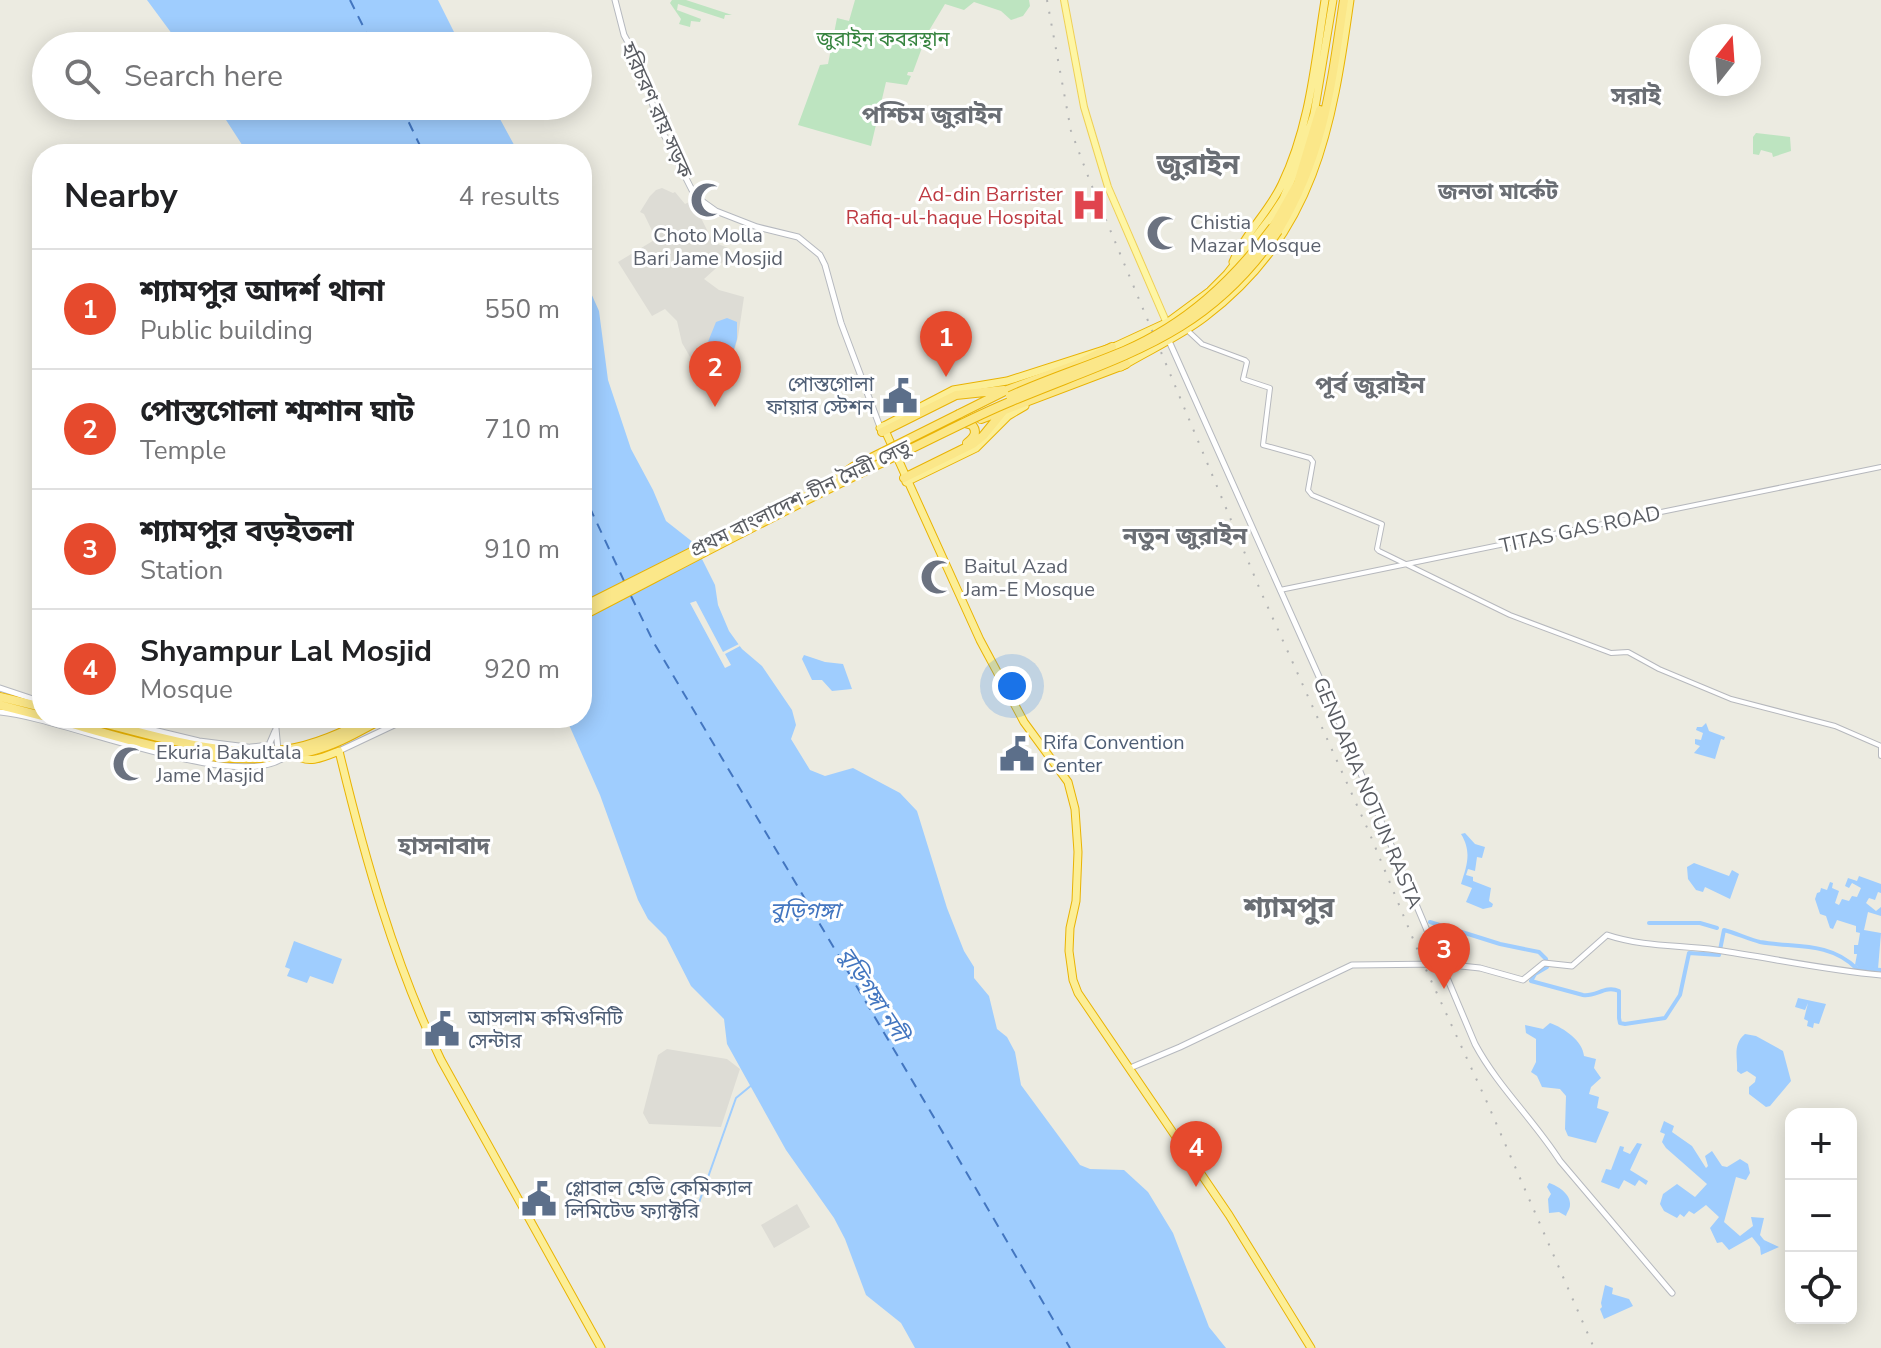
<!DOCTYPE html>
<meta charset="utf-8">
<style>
body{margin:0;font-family:"Nunito Sans","Noto Sans Bengali",sans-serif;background:#f2f2f2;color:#202124}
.controls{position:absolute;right:24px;bottom:24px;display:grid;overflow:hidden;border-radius:16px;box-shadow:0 4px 20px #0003}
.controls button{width:72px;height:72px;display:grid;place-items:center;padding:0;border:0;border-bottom:2px solid #e0e0e0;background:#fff;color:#202124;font:40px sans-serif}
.compass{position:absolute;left:1689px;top:24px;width:72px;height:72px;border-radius:50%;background:#fff;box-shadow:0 4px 20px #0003;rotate:17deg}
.you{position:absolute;left:1012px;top:686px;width:28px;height:28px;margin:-20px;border:6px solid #fff;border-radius:50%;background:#1a73e8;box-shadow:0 0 0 12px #1a73e833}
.badge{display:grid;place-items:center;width:52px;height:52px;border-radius:50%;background:#e64a2d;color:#fff;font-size:26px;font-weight:700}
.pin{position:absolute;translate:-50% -66px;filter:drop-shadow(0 2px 4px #0008)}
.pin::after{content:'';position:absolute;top:42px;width:28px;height:24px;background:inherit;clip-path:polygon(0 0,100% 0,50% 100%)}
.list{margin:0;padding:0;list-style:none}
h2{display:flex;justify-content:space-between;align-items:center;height:104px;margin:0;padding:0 32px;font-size:34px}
h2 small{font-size:26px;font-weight:400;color:#757577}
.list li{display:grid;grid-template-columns:52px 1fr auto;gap:24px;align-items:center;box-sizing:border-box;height:120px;padding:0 32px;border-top:2px solid #e0e0e0}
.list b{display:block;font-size:30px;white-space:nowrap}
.list p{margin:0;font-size:26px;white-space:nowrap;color:#757577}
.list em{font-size:26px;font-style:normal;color:#757577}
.icon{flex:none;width:44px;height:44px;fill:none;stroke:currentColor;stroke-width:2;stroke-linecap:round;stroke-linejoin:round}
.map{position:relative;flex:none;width:1881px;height:1348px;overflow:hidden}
.search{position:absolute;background:#fff;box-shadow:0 4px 20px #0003;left:32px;top:32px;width:560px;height:88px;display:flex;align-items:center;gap:20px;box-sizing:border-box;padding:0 28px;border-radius:44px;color:#757577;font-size:30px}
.panel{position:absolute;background:#fff;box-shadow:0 4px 20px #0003;left:32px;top:144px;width:560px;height:584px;border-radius:32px}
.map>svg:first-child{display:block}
.industrial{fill:#dddcd5}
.green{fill:#bde4c0}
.water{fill:#9fcdfe}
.pier{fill:#ecebe1}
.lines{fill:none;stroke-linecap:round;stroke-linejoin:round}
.stream{stroke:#9fcdfe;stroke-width:2}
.canal{stroke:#9fcdfe;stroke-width:4}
.ferry{stroke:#4376c0;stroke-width:2;stroke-dasharray:10 8;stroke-linecap:butt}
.tertiary-casing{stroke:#b6b8bd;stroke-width:6}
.secondary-casing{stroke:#b6b9bf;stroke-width:7}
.primary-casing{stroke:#efd057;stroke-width:8}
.trunk-casing{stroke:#e9b303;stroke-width:9}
.motorway-casing{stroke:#e9b303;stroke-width:10}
.tertiary{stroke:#fff;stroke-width:4}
.secondary{stroke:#fff;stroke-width:5}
.primary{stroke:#fef6a4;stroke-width:6}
.trunk{stroke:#fcee96;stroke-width:7}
.motorway{stroke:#fbe789;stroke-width:8}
.rail{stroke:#b2b3b3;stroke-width:2;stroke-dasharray:2 10;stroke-linecap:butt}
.motorway-bridge-casing{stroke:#e9b303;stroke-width:10;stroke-linecap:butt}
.motorway-bridge{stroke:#fbe789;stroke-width:8}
.labels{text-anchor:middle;stroke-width:6;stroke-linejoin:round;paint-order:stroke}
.park-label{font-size:20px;fill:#36843f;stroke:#fff}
.street-label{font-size:20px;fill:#595c62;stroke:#fff}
.health-label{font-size:20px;fill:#be3a42;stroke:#fff;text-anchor:end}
.worship-label{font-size:20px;fill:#5b616d;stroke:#fff;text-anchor:start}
.service-label{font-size:20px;fill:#4e5e75;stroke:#fff;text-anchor:start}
.neighbourhood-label{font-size:22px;font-weight:bold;fill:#6a6e74;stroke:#fff}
.water-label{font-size:22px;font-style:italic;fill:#4376c0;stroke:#fff}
.quarter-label{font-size:24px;font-weight:bold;fill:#6a6e74;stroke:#fff}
.district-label{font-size:28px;font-weight:bold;fill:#6a6e74;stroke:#fff}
</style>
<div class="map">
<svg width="1881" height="1348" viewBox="0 0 1881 1348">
<rect width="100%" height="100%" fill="#ecebe1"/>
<path class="industrial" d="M662 188 673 193 675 192 685 204 694 200 708 212 701 218 713 242 728 248 724 261 704 279 719 290 744 297 738 337 728 373 721 379 713 380 700 374 682 343 677 321 665 309 652 316 618 262 656 239 644 214 640 212 650 196 656 190Z
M667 1049 727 1059 740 1069 721 1127 649 1124 643 1113 658 1055Z
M797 1204 810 1227 774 1248 761 1225Z"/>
<path class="green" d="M672 0H686L732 15H725L724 19 678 4 677 10 701 19 700 22 691 21 690 27 679 24 681 19 670 3Z
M855 0H1029L1030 6 1023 16 1011 20 1001 11 974 2 964 10 945 4 927 34 913 72H908L907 75 911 76 907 85 886 82 871 146 798 125 820 65 828 64 837 18 849 21Z
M1756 133 1790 137 1791 151 1773 157 1772 153 1761 150 1759 155 1753 154V137Z"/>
<path class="water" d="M147 0H438L461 46H181Z
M217 106H493L519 154H248Z
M582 273 599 311 608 380 631 449 653 490 666 521 694 543 715 585 718 605 729 631 742 649 762 666 792 710 796 725 791 739 810 770 825 776 853 768 900 793 917 811 947 908 964 951 974 967V978L989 996 997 1029 1007 1037 1015 1052 1021 1085 1080 1165 1090 1169 1124 1170 1148 1192 1173 1233 1209 1327 1226 1348H915L901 1323 866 1295 845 1239 834 1218 786 1150 727 1044 724 1019 691 986 666 937 648 919 638 900 600 795 566 718H582Z
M727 318 737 322V339L727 373 713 379 700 373 699 364 716 322Z
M804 655 825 662 843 664 852 689 832 691 822 680H812L802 659Z
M1706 723 1709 731 1725 737 1724 740 1721 739 1715 759 1694 753 1700 746 1695 744V739L1701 740 1703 733 1696 730 1697 727H1702Z
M1465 833 1475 844 1485 847 1482 858 1477 857 1475 871 1468 869 1466 875 1473 877V881L1491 888 1489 901 1493 904 1492 907 1483 909 1466 902 1472 888 1461 884C1467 865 1472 852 1461 834Z
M1694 863 1729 876 1732 870 1739 874 1730 899 1705 887 1703 892 1696 890 1688 879 1687 867Z
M1859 876 1881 884V893L1878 892 1875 900 1869 898 1866 903 1876 911 1881 907V916L1868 912 1864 930 1881 933 1878 969 1860 968 1855 965 1857 954H1854V945H1858L1860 933 1856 932V926L1837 920 1833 929 1830 928 1826 916 1820 914 1815 899 1817 893 1820 892 1821 888 1827 890 1830 882 1833 883 1832 888 1839 891 1835 903 1839 905 1842 899 1849 901 1852 896 1857 897 1861 888 1852 883 1849 888 1845 886 1848 878 1857 881Z
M294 941 342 959 333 984 310 976 307 983 287 976 290 969 285 967Z
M1798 998 1826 1004 1819 1024 1814 1023 1813 1028 1807 1026 1808 1021 1804 1019 1808 1003 1805 1010 1795 1007Z
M1550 1023C1564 1028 1583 1041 1584 1056L1596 1059 1594 1068 1601 1078 1591 1087 1589 1094 1599 1097 1597 1108 1609 1112 1596 1143 1568 1136 1565 1129 1566 1096 1560 1089 1542 1087 1537 1076 1531 1072 1536 1062V1039L1526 1033 1525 1025 1543 1029Z
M1745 1034 1756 1036 1783 1051 1791 1081 1770 1106 1766 1107 1749 1094V1087L1755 1082 1756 1077 1747 1071 1741 1074 1737 1071C1738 1058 1732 1045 1745 1034Z
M1664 1121 1674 1126 1672 1132 1692 1146 1706 1168 1708 1166 1705 1156 1712 1151 1722 1166 1727 1167 1740 1159 1748 1164 1750 1173 1746 1180 1736 1177 1724 1222 1740 1236 1753 1226 1751 1217 1764 1218 1760 1235 1764 1240 1779 1247 1761 1255 1760 1247 1752 1237 1729 1250 1722 1242 1717 1243 1710 1228 1719 1217 1706 1205 1694 1214 1689 1211 1684 1217 1680 1214 1677 1218 1664 1211 1660 1204 1663 1194 1677 1184 1695 1197 1707 1184 1666 1148 1662 1142 1665 1134 1660 1132Z
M1637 1143 1642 1144 1630 1170 1648 1181 1646 1185 1639 1180 1635 1186 1624 1180 1619 1189 1601 1182 1606 1169 1611 1170 1620 1146 1624 1147 1623 1151 1630 1154Z
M1549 1183C1558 1186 1571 1194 1570 1205 1570 1209 1567 1212 1566 1216L1559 1212 1549 1213 1548 1199 1551 1194 1547 1187Z
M1605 1285 1613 1288 1612 1294 1629 1299 1633 1306 1604 1319 1600 1309 1602 1307 1601 1303Z"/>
<path class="pier" d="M696 601 723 652 739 644 740 646 725 654 731 665 725 668 690 603Z"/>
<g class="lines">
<path class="stream" d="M672 1205 695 1214 736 1098 753 1084"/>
<path class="canal" d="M1430 922 1500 944 1539 952 1546 959 1547 967 1535 974 1531 981 1583 995C1596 997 1605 985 1619 991V1018L1620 1023 1625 1024 1665 1018 1680 995 1689 953 1719 955 1724 930
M1649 923H1700L1717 928
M1724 930C1736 933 1748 939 1760 942 1793 948 1829 941 1856 968L1881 970"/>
<path class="ferry" d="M350 0 373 46
M401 106 424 154
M582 491 625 583
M631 596 654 643 1070 1348"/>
<g class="tertiary-casing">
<path id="tertiary" d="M1186 329 1202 344 1245 360 1247 362 1243 379 1270 388 1263 445 1310 458 1313 462 1308 490 1312 495 1382 524 1377 549 1379 551 1510 615 1611 653 1628 652 1659 669 1731 699 1835 726 1881 746V756
M1280 590 1881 467"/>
</g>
<g class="secondary-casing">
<path id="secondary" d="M615 0 624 35 640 64 659 125 695 196 716 211 757 227 798 237 820 255 825 265 841 323 880 427
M1169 341 1337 717 1475 1044C1498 1087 1534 1120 1560 1161L1672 1293
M0 688 42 702
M0 712C61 717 234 792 283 758
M103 718 199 741 255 748
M275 718 278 750
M251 747 269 745 275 731
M339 751 409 718
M1130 1068 1180 1047 1352 965 1442 964 1480 968 1523 980 1544 963 1572 966 1607 935C1643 947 1679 945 1716 950 1771 958 1825 970 1881 975"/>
</g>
<g class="primary-casing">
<path id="primary" d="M1064 0 1084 107 1108 187 1168 326"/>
</g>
<g class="trunk-casing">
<path id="trunk" d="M1233 262C1245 233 1269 212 1282 184 1310 126 1315 62 1325 0
M1121 367C1149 350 1179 337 1205 317 1315 233 1332 128 1350 0
M883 426 980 640 1024 722 1068 782 1075 809 1078 852 1076 901 1070 928 1069 951 1073 980 1078 993 1229 1215 1311 1348
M880 428 953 390 1007 381 1116 346 1168 322 1210 291 1227 274 1271 217 1283 199 1296 169 1314 114 1333 0
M906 482 976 448 1008 416 1025 406
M295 754C308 765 324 757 339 751 364 855 394 963 441 1060L601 1348"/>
</g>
<g class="motorway-casing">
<path id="motorway" d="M1273 227 1298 183 1320 110
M1278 231C1324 154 1331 87 1344 0
M959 414 1007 390 1075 365 1112 347
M981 419 1126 364
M965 423 972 425C978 432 974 438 967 443
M882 432 956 395 1004 390
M904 478 973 444 983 436 1005 409
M0 697 42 707
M0 705 42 716
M51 718C135 741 223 773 311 751 337 745 361 730 384 718
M84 718C149 734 217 758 284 750 314 746 344 732 371 718"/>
</g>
<use href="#tertiary" class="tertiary"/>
<use href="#secondary" class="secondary"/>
<use href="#primary" class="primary"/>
<use href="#trunk" class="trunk"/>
<use href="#motorway" class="motorway"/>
<path class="rail" d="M1047 0 1071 131 1091 184 1261 592 1369 832 1423 963 1486 1100 1594 1348"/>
<g class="motorway-bridge-casing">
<path id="motorway-bridge" d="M1010 396C1047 379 1086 367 1124 351 1186 324 1232 282 1273 227
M833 481 853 467 959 414
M582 607 803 496
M582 616C688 561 794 504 902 453 938 436 975 416 1012 401 1122 355 1207 337 1278 231"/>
</g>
<use href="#motorway-bridge" class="motorway-bridge"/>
</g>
<defs>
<g id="mosque-bare" transform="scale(2.76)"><path d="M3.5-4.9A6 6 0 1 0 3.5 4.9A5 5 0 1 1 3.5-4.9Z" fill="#6b7280" stroke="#fff" stroke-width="2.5" paint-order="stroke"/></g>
<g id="hospital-bare" transform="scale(2.76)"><path d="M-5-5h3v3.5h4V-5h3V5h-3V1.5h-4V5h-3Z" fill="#e0444e" stroke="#fff" stroke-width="2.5" paint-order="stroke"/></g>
<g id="civic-bare" transform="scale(2.76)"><path d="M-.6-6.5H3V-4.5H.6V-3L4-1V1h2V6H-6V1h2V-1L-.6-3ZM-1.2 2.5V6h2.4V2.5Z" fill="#5c6f8a" stroke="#fff" stroke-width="2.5" paint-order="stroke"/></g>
</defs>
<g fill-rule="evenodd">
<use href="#mosque-bare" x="708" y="200"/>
<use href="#hospital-bare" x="1089" y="205"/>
<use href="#mosque-bare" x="1164" y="233"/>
<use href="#civic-bare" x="900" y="396"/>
<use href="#mosque-bare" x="938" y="577"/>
<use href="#civic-bare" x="1017" y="754"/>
<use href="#mosque-bare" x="130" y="764"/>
<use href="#civic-bare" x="442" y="1029"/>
<use href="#civic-bare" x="539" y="1199"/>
</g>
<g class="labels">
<g class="park-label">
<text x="883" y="46">জুরাইন কবরস্থান</text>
</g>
<g class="street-label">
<text transform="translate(657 110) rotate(66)" y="7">হরিচরণ রায় সড়ক</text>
<text transform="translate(800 498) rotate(-26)" y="7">প্রথম বাংলাদেশ-চীন মৈত্রী সেতু</text>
<text transform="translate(1580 529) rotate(-12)" y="7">TITAS GAS ROAD</text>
<text transform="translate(1368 793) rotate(67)" y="7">GENDARIA NOTUN RASTA</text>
</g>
<g class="health-label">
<text x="1063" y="201">Ad-din Barrister<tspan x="1063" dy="23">Rafiq-ul-haque Hospital</tspan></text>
</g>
<g class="worship-label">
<text x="1190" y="229">Chistia<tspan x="1190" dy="23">Mazar Mosque</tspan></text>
<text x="708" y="242" text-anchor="middle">Choto Molla<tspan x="708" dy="23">Bari Jame Mosjid</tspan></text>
<text x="964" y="573">Baitul Azad<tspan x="964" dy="23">Jam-E Mosque</tspan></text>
<text x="156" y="759">Ekuria Bakultala<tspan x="156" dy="23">Jame Masjid</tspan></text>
</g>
<g class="service-label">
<text x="874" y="391" text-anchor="end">পোস্তগোলা<tspan x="874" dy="23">ফায়ার স্টেশন</tspan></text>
<text x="1043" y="749">Rifa Convention<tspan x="1043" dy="23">Center</tspan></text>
<text x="468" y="1025">আসলাম কমিওনিটি<tspan x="468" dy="23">সেন্টার</tspan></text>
<text x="565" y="1195">গ্লোবাল হেভি কেমিক্যাল<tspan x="565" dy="23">লিমিটেড ফ্যাক্টরি</tspan></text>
</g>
<g class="neighbourhood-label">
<text x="1498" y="199">জনতা মার্কেট</text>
</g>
<g class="water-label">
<text x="805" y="918">বুড়িগঙ্গা</text>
<text transform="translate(874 994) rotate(57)" y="8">বুড়িগঙ্গা নদী</text>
</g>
<g class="quarter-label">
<text x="1636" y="104">সরাই</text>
<text x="932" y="123">পশ্চিম জুরাইন</text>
<text x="1370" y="393">পূর্ব জুরাইন</text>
<text x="1185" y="544">নতুন জুরাইন</text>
<text x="444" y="854">হাসনাবাদ</text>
</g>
<g class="district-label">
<text x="1198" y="174">জুরাইন</text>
<text x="1289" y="917">শ্যামপুর</text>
</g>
</g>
</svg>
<div class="controls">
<button>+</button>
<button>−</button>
<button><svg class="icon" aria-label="locate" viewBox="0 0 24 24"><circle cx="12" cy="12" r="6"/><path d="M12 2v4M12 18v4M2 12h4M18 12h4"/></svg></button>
</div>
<svg class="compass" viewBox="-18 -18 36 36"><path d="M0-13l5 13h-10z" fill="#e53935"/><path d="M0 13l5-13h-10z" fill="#757577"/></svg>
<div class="you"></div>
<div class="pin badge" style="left:946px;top:377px">1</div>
<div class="pin badge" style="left:715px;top:407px">2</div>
<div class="pin badge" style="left:1444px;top:989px">3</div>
<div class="pin badge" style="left:1196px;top:1187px">4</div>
<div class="search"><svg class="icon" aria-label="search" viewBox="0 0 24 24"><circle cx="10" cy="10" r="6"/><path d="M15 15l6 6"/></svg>Search here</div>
<section class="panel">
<h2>Nearby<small>4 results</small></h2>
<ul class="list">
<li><span class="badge">1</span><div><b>শ্যামপুর আদর্শ থানা</b><p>Public building</p></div><em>550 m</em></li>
<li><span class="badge">2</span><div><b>পোস্তগোলা শ্মশান ঘাট</b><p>Temple</p></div><em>710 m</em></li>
<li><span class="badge">3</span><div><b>শ্যামপুর বড়ইতলা</b><p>Station</p></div><em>910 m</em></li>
<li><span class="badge">4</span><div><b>Shyampur Lal Mosjid</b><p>Mosque</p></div><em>920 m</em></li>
</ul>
</section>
</div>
